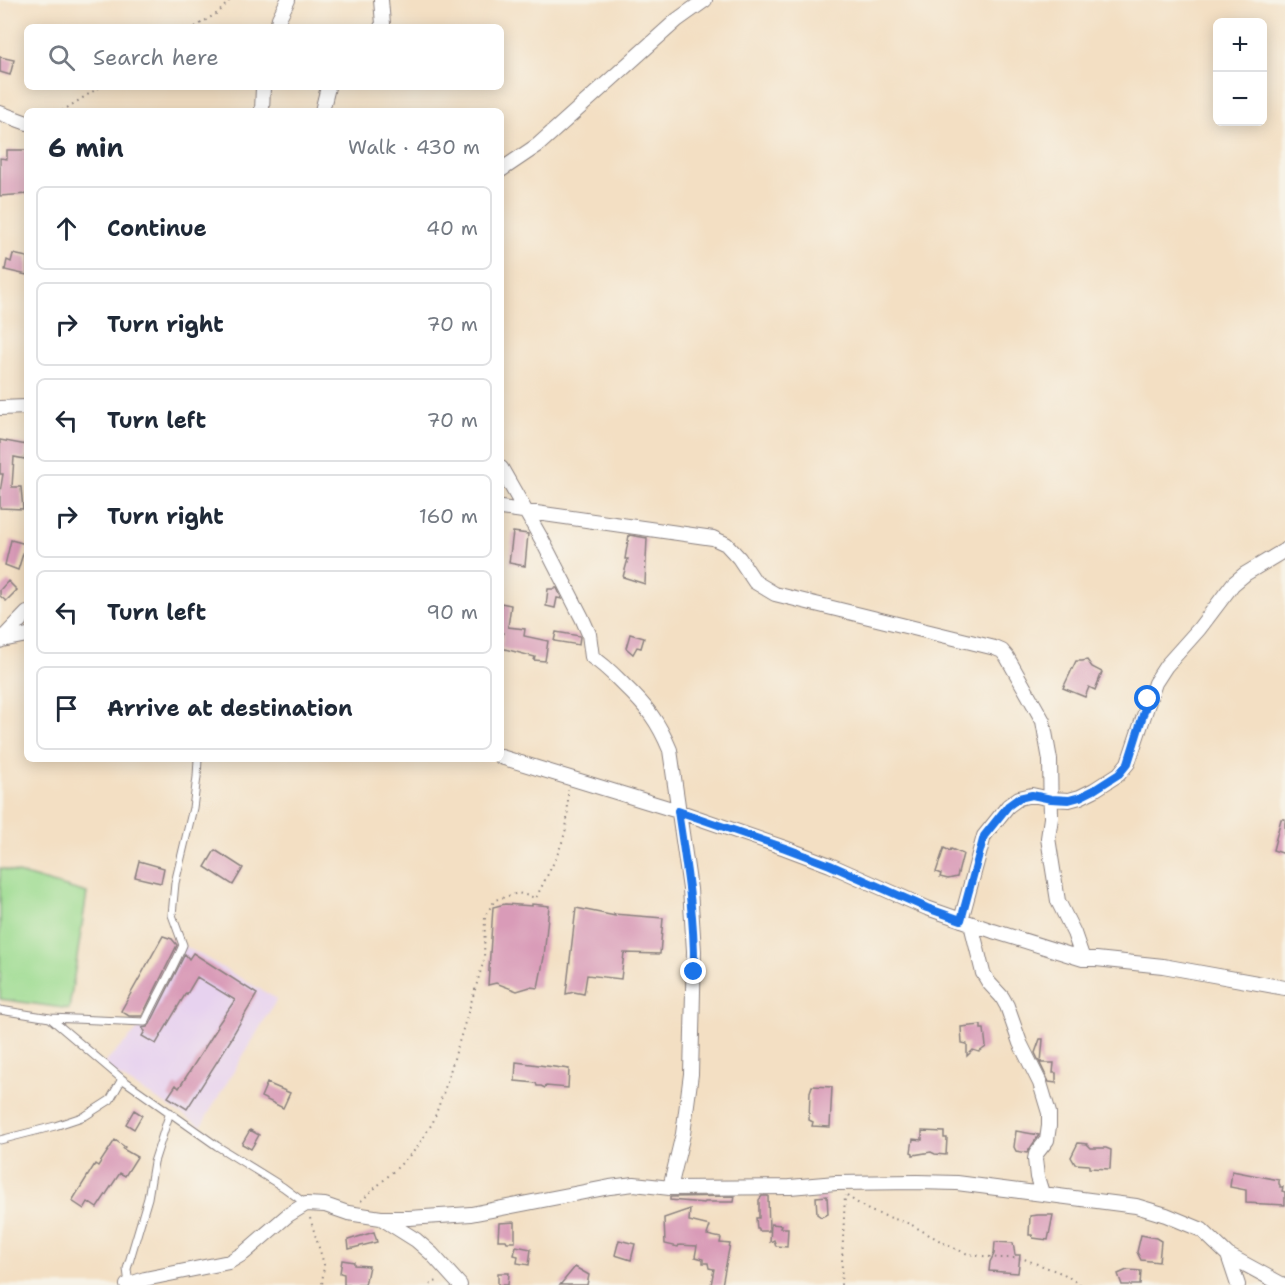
<!DOCTYPE html>
<meta charset="utf-8">
<style>
body{margin:0;font-family:"Shantell Sans",sans-serif;background:#f6f6f7;color:#1f2937}
.controls{position:absolute;right:18px;top:18px;display:grid;overflow:hidden;border-radius:9px;box-shadow:0 3px 15px #0003}
.controls button{width:54px;height:54px;display:grid;place-items:center;padding:0;border:0;border-bottom:2px solid #e0e1e3;background:#fff;color:#1f2937;font:30px sans-serif}
.stop{position:absolute;width:18px;height:18px;margin:-14px;border:4px solid #1a73e8;border-radius:50%;background:#fff}
.stop.end{background:#1a73e8;border-color:#fff;box-shadow:0 2px 6px #0008}
.list{margin:0;padding:0;list-style:none}
h2{display:flex;justify-content:space-between;align-items:center;height:78px;margin:0;padding:0 24px;font-size:26px}
h2 small{font-size:20px;font-weight:400;color:#747a83}
.list li{display:grid;grid-template-columns:39px 1fr auto;gap:18px;align-items:center;box-sizing:border-box;height:84px;margin:0 12px 12px;padding:0 12px;border:2px solid #e0e1e3;border-radius:9px}
.list b{display:block;font-size:22px;white-space:nowrap}
.list em{font-size:20px;font-style:normal;color:#747a83}
.icon{flex:none;width:33px;height:33px;fill:none;stroke:currentColor;stroke-width:2;stroke-linecap:round;stroke-linejoin:round}
.map{position:relative;flex:none;width:1285px;height:1285px;overflow:hidden}
.search{position:absolute;background:#fff;box-shadow:0 3px 15px #0003;left:24px;top:24px;width:480px;height:66px;display:flex;align-items:center;gap:15px;box-sizing:border-box;padding:0 21px;border-radius:9px;color:#747a83;font-size:22px}
.panel{position:absolute;background:#fff;box-shadow:0 3px 15px #0003;left:24px;top:108px;width:480px;height:654px;border-radius:9px}
.map>svg:first-child{display:block}
.built{fill:#e7d2ef}
.green{fill:#9ddc91;stroke:#607f66;stroke-width:1.5}
.building{fill:#d99bb8}
.lines{fill:none;stroke-linecap:round;stroke-linejoin:round}
.lane-casing{stroke:#8a807f;stroke-width:9}
.street-casing{stroke:#8a807f;stroke-width:16}
.path{stroke:#8a807f;stroke-width:2;stroke-dasharray:1.5 4.5;stroke-linecap:butt}
.lane{stroke:#fff;stroke-width:7}
.street{stroke:#fff;stroke-width:14}
.route{stroke:#1a73e8;stroke-width:8}
</style>
<div class="map">
<svg width="1285" height="1285" viewBox="0 0 1285 1285">
<rect width="100%" height="100%" fill="#f7f3e8"/>
<filter id="ink" filterUnits="userSpaceOnUse"><feTurbulence type="fractalNoise" baseFrequency=".0167" numOctaves="2"/><feDisplacementMap in="SourceGraphic" scale="12" xChannelSelector="R" yChannelSelector="G"/><feConvolveMatrix kernelMatrix="1 2 1 2 8 2 1 2 1" color-interpolation-filters="sRGB"/></filter>
<filter id="wash" filterUnits="userSpaceOnUse"><feTurbulence type="fractalNoise" baseFrequency=".008" numOctaves="4" result="noise"/><feDisplacementMap in="SourceGraphic" scale="24" xChannelSelector="R" yChannelSelector="G"/><feGaussianBlur stdDeviation="1.35" result="paint"/><feColorMatrix in="noise" values="0 0 0 0 0 0 0 0 0 0 0 0 0 0 0 0 0 1.4 0 .05"/><feComposite in="paint" operator="in"/></filter>
<g filter="url(#wash)">
<rect width="100%" height="100%" fill="#f3dfc3"/>
<path class="built" d="M183 945 277 999 201 1126 102 1066 145 1022Z"/>
<path class="green" d="M0 868 87 893 69 1009 0 999Z"/>
<g id="blocks">
<path class="building" d="M0 57 14 60 10 75 0 72Z
M7 150H27V194L0 196V158L7 159Z
M13 254 27 257V275L5 270 7 260 11 262Z
M0 440 27 445 25 459 14 457 12 487H21L23 509 0 508V492L3 474H0Z
M513 532 528 534 525 566 509 563Z
M629 535 647 538 645 584 623 577 628 559H625Z
M11 540 26 544 18 570 5 565Z
M8 581 17 590 6 601 0 596V590Z
M554 588H557L562 599 557 598 555 608 546 606 548 589H554Z
M501 603 511 605 508 627 525 629 524 636 548 641 545 661 534 660 535 657 501 648 503 633H501Z
M556 632 580 636 579 645 554 641Z
M630 634 644 638 641 648 637 647 633 654 626 648Z
M1087 660 1092 667 1102 672 1095 690 1089 687 1085 697 1063 688 1076 661H1082Z
M1281 819H1285V854L1273 850Z
M944 848 950 851 951 849 963 854 957 877 948 879 940 877 941 874 936 872Z
M215 850 243 868 233 885 205 867Z
M139 861 164 868 161 883 135 877Z
M505 904 532 906V904L549 906 544 957 538 988 530 987 517 991 496 983 488 985 493 907Z
M576 908 615 916 614 914 663 918 660 954 624 953 621 979 587 975 584 994 574 992 566 994Z
M163 936 172 939 177 945 142 1016H129L121 1011Z
M193 953 257 994 231 1038H232L187 1109 168 1097 176 1085 179 1088 218 1027 217 1026 235 1000 197 977 187 994 186 993 156 1044 142 1036 145 1031 142 1028 147 1027 150 1024 185 954 189 959Z
M981 1025V1029H984L986 1047 979 1052 973 1050 967 1056V1044L962 1043 961 1027Z
M1040 1039H1043L1041 1063H1054L1053 1073H1056V1083L1049 1082 1035 1053Z
M516 1062 569 1069 568 1088 546 1086 545 1088 541 1086H537L536 1083 515 1081Z
M267 1083 290 1093 283 1108 261 1097Z
M812 1086 832 1087 830 1127 812 1126 813 1122 809 1120 810 1092Z
M134 1110 142 1115 134 1129 126 1124Z
M250 1130 259 1135 251 1149 242 1144Z
M922 1131 944 1132V1138H947L946 1155 935 1154 931 1152 913 1155V1153L911 1152 913 1139 922 1140Z
M1016 1131 1039 1135 1027 1153 1016 1151 1014 1147Z
M115 1140 125 1147 123 1149 137 1157 125 1176 120 1173 97 1208 88 1202 84 1209 72 1201 95 1164 98 1166Z
M1078 1143 1087 1144 1091 1148H1106L1111 1150 1110 1169 1089 1168V1165L1075 1164 1071 1157Z
M1232 1171 1279 1180V1184L1280 1185V1187H1283L1282 1191 1285 1192V1205L1246 1203V1190L1230 1187Z
M735 1196 734 1202H705L704 1203 670 1200V1197Z
M762 1196H768L769 1231H759V1229H757L756 1218H759V1200Z
M827 1196 828 1214 821 1217 817 1214 816 1197Z
M690 1209 689 1221 710 1226 707 1235 721 1238 720 1243 730 1244 722 1285H711L714 1269 709 1268 708 1263H703V1259L695 1257 697 1246 679 1245 678 1247 665 1244 664 1218Z
M1038 1215H1053L1048 1240 1033 1238 1032 1235H1029L1030 1216Z
M515 1222V1242H507L506 1240H498L499 1223Z
M771 1224 781 1225 780 1228H788L787 1247 776 1246 774 1240 770 1242Z
M374 1232 377 1242 349 1249 348 1240Z
M1141 1235 1156 1238 1161 1241 1159 1262 1141 1260 1137 1252Z
M619 1240 635 1244 631 1260 615 1255Z
M995 1242 1013 1243 1015 1255H1020L1018 1273 989 1271 990 1262 994 1254Z
M516 1246 531 1249 529 1265 517 1263 518 1256 514 1255Z
M342 1260 354 1262V1265L369 1266 365 1285H344V1274L340 1273Z
M575 1267 589 1275 587 1285H560Z
M1127 1270 1141 1271 1140 1285H1122L1118 1274Z
M498 1273H509L508 1285H498Z"/>
</g>
</g>
<g filter="url(#ink)">
<use href="#blocks" fill-opacity="0" stroke="#8a807f" stroke-width="1.5"/>
<g class="lines">
<g class="lane-casing">
<path id="lane" d="M0 1010 50 1018 145 1022C157 996 172 971 183 945L172 915 175 883 193 808 197 777 198 759
M50 1018 122 1079 217 1146 283 1187 306 1204
M0 1140 55 1126 85 1116 110 1100 122 1079
M129 1284 127 1269 148 1198 154 1162 170 1112"/>
</g>
<g class="street-casing">
<path id="street" d="M381 0 383 24 381 27
M277 27 279 18 288 0
M262 111 263 87
M322 111 328 87
M0 113 27 123
M501 170 538 145 677 20 705 0
M0 408 27 407
M501 468 542 540 582 618 589 634 592 657C605 665 614 675 624 685 647 707 658 721 670 750L690 889 694 951 691 1074 683 1134 670 1188
M501 508 713 538 726 544 739 558 755 582 775 594 995 648 1002 651 1007 657 1043 721 1050 760 1051 818 1048 838 1058 901 1074 933 1083 959
M2 640 27 635
M0 641 27 613
M501 757 678 811 785 848 830 865 927 908 993 931 1083 959H1096L1163 966 1285 988
M961 920 984 836 1008 806 1019 798 1032 795 1051 799 1069 800 1080 797 1094 790 1119 774 1128 763 1155 683 1166 666 1199 629 1233 584 1245 574 1285 550
M971 924 983 973 989 983 1002 997 1007 1006 1020 1043 1040 1083 1049 1113V1126L1047 1140 1036 1154 1035 1159 1037 1177 1042 1193
M381 1218 416 1240 432 1254 460 1285
M1228 1255 1238 1285
M127 1285 145 1279 229 1262 244 1253 288 1215 306 1204 325 1205 348 1213 381 1218H409L471 1214 610 1187 634 1184 670 1188 790 1187 836 1183 917 1182 957 1183 1136 1206 1166 1215 1202 1230 1228 1255 1283 1285"/>
</g>
<path class="path" d="M195 27 219 12 230 0
M62 111 100 87
M847 1196 870 1211 910 1224 951 1247 968 1254 998 1258H1013L1024 1259 1064 1274 1081 1285
M361 1201 398 1167 416 1149 433 1122 446 1085 484 960 485 916 495 900 518 893 536 898C547 875 561 852 566 828 568 815 568 802 568 789
M310 1218 324 1264 322 1285
M430 1285 434 1282 438 1281
M841 1285 845 1195"/>
<use href="#lane" class="lane"/>
<use href="#street" class="street"/>
</g>
</g>
<g class="lines" filter="url(#ink)">
<path class="route" d="M694 972C695 917 686 865 678 811L785 848 830 865 927 908 961 920 984 836 1008 806 1019 798 1032 795 1051 799 1069 800 1080 797 1094 790 1119 774 1128 763 1148 699"/>
</g>
</svg>
<div class="controls">
<button>+</button>
<button>−</button>
</div>
<div class="stop" style="left:1148px;top:699px"></div>
<div class="stop end" style="left:694px;top:972px"></div>
<div class="search"><svg class="icon" aria-label="search" viewBox="0 0 24 24"><circle cx="10" cy="10" r="6"/><path d="M15 15l6 6"/></svg>Search here</div>
<section class="panel">
<h2>6 min<small>Walk · 430 m</small></h2>
<ul class="list">
<li><svg class="icon" aria-label="ahead" viewBox="0 0 24 24"><path d="M12 20V5M6 11l6-6 6 6"/></svg><div><b>Continue</b></div><em>40 m</em></li>
<li><svg class="icon" aria-label="right" viewBox="0 0 24 24"><path d="M7 20v-9h11M14 6l5 5-5 5"/></svg><div><b>Turn right</b></div><em>70 m</em></li>
<li><svg class="icon" aria-label="left" viewBox="0 0 24 24"><path d="M17 20v-9H6M10 6l-5 5 5 5"/></svg><div><b>Turn left</b></div><em>70 m</em></li>
<li><svg class="icon" aria-label="right" viewBox="0 0 24 24"><path d="M7 20v-9h11M14 6l5 5-5 5"/></svg><div><b>Turn right</b></div><em>160 m</em></li>
<li><svg class="icon" aria-label="left" viewBox="0 0 24 24"><path d="M17 20v-9H6M10 6l-5 5 5 5"/></svg><div><b>Turn left</b></div><em>90 m</em></li>
<li><svg class="icon" aria-label="arrive" viewBox="0 0 24 24"><path d="M6 21V4h12l-3 4 3 4H6"/></svg><div><b>Arrive at destination</b></div></li>
</ul>
</section>
</div>
